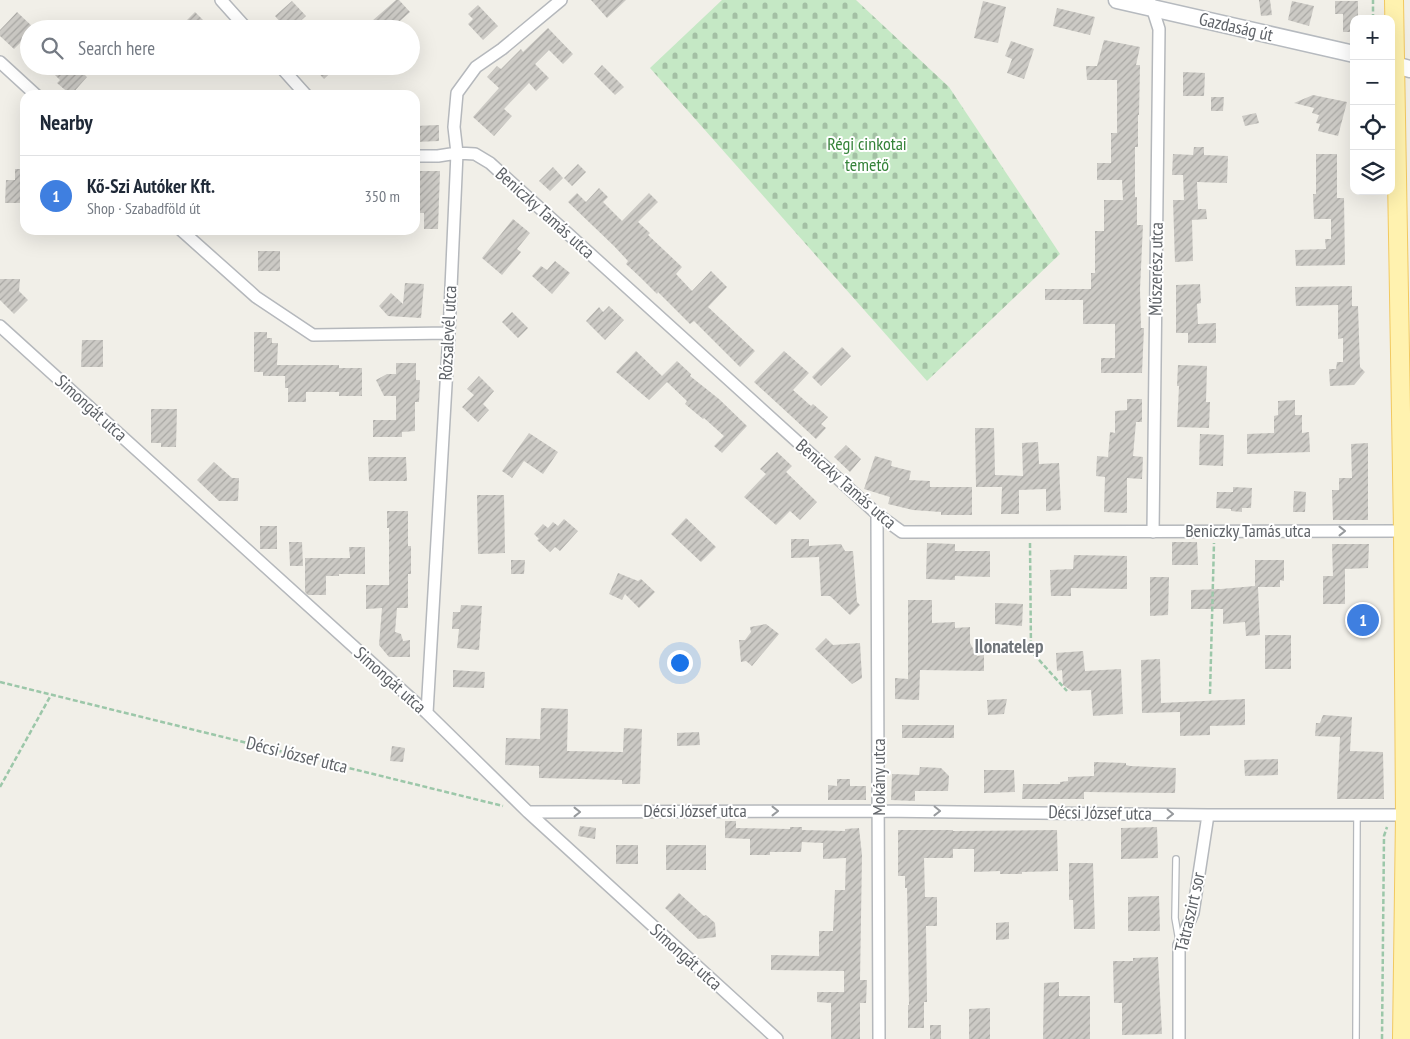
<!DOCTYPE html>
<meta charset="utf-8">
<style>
body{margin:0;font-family:"PT Sans Narrow",sans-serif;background:#f6f6f7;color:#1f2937}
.controls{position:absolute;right:15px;top:15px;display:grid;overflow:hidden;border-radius:10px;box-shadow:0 5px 20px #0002}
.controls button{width:45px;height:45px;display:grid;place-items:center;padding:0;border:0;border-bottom:1px solid #e0e1e3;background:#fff;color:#1f2937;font:25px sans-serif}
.you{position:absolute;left:679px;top:662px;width:18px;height:18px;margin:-12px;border:4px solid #fff;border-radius:50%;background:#1a73e8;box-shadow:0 0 0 8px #1a73e833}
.badge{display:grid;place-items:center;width:32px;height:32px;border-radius:50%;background:#ea4335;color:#fff;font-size:16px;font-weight:700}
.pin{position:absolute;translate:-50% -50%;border:2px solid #fff;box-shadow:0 1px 5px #0006}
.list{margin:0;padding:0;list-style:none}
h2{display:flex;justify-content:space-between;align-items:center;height:65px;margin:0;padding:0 20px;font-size:21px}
h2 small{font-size:16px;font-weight:400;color:#747a83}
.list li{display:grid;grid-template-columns:32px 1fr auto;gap:15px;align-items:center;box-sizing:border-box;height:80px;padding:0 20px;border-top:1px solid #e0e1e3}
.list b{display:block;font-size:19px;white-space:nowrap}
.list p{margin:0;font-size:16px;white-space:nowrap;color:#747a83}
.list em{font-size:16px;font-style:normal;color:#747a83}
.icon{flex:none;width:28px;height:28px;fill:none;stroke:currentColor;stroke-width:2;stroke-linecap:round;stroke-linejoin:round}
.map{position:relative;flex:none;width:1410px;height:1039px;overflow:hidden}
.search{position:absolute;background:#fff;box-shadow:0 5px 20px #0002;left:20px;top:20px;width:400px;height:55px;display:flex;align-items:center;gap:12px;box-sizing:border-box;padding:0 18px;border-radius:28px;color:#747a83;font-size:19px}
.panel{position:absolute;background:#fff;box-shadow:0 5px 20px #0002;left:20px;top:90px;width:400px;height:145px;border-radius:15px}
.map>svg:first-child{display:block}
.cemetery{fill:url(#cemetery-stones)}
.building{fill:url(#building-hatch)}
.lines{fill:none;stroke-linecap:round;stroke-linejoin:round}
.lane-casing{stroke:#b5b8bc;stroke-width:8}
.street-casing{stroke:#b5b8bc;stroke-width:14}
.secondary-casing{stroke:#b6babf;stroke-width:19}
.primary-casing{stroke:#f2c960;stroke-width:20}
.path{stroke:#9cc7a9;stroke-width:2.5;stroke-dasharray:5 2.5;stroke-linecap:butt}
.lane{stroke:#fff;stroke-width:5.5}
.street{stroke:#fff;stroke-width:11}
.secondary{stroke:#fff;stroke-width:16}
.primary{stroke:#fff2af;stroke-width:18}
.oneway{stroke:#979a9d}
.labels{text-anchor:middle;stroke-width:4;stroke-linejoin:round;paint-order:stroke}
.street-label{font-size:18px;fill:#5f6368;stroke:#fff}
.park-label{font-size:18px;fill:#348238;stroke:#fff}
.neighbourhood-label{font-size:19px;font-weight:bold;fill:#70757a;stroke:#fff}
</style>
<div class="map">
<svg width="1410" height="1039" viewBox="0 0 1410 1039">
<defs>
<pattern id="cemetery-stones" width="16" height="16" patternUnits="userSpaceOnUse" patternTransform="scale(1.25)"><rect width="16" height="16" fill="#c5e8c5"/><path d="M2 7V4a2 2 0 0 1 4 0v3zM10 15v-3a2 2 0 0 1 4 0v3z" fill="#a3c0a4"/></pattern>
<pattern id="building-hatch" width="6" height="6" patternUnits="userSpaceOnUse" patternTransform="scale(1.25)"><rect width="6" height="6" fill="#cccac5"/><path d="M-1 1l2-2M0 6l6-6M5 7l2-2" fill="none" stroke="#a9a8a4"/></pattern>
</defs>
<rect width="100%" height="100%" fill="#f1efe8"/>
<path class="cemetery" d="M722 0H856L949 87 1060 254 927 381 650 68Z"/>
<path class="building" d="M396 0H399L410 12 391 29H368L374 23 372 21Z
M591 0H626L607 18Z
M1259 0H1270L1272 15 1261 16Z
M292 1 306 16 292 29H286L275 16Z
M983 1 1006 7 998 43 974 38Z
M1292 1 1314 6 1309 26 1288 20Z
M1335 1H1358V19H1354V32H1343V14H1335Z
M478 5 498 26 483 40 468 24 473 19 468 14Z
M1057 8 1095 17 1090 35 1053 26Z
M17 12 34 28 29 29V34L14 49 0 36V30Z
M195 12 212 29H178Z
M548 28 573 54 563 64 549 50 535 64 549 78 536 91 529 83 504 109 512 116 494 136 473 117 499 88 487 77 497 66 501 69 521 49 523 52Z
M1104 40 1140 47 1136 65H1140L1139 115H1138V147H1135V197H1137V225H1143L1140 289 1141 328H1144L1142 373H1101V358H1115V324H1083V300H1045V289H1091V273H1095V231H1104V200H1123L1122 180H1097V163H1111V133H1117V80H1087L1086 66H1097Z
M1011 41 1034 49 1024 79 1007 73 1012 59 1005 56Z
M602 65 624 87 615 95 594 74Z
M62 66 68 71 73 66H76L87 77 71 95 57 83 60 80 54 74Z
M312 66H338L324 79Z
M1183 72 1205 73 1204 96H1183Z
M1313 95 1347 102 1338 136 1318 131 1320 124 1316 123 1319 115 1312 113 1314 108 1294 103Z
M1211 97H1224L1223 111H1211Z
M1256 113 1259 123 1245 126 1242 116Z
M439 125V141L415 142V126Z
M1194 147H1204V155L1228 156 1227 183 1197 182 1198 209H1206L1207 219 1192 220 1193 261 1175 262 1173 200H1184L1183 175H1172L1173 154 1193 155Z
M1316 154H1337V198H1344L1345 265 1296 266 1295 250 1326 249 1325 239H1331V219H1314L1313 194H1316Z
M578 164 586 172 572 186 564 178Z
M553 167 563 178 550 191 539 181Z
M15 169H25V203H5L6 180H15Z
M418 171H440L438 229H424V213H420V199H417Z
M599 188 608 197 603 202 622 221 649 193 658 202 638 222 650 233 648 235 682 267 676 274 692 291 711 271 727 287 708 307 755 351 740 367 694 321 690 324 658 292 657 294 640 277 626 264 628 261 614 246 568 202 577 193 586 202Z
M513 219 530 233 517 249 521 252 502 275 482 258Z
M258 251H280V271H258Z
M555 261 570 273 552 294 532 276 541 266 547 270Z
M0 279H20L19 291 28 300 14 314 0 300Z
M405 283 424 284 421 318 388 316 379 306 391 293 403 304Z
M1200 284 1201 303 1197 304 1198 324 1216 323V343H1188V333H1176V285Z
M1352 286V306H1358L1360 367 1365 372 1354 385 1330 386 1329 369H1336L1337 362H1343V338L1338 339V305L1296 306 1295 287Z
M609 306 624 320 605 340 586 321 599 307 603 312Z
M512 312 528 328 518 338 502 322Z
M254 332H267V338H272V343H278L277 365H339V368H362V396H339V392H306V402H288V388H285V376H263V372H254Z
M82 340H103V367H81Z
M842 347 851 356 821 386 812 377Z
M636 351 662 376 677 361 691 374 690 376 719 399 747 426 722 453 714 446 724 436 704 418 703 419 685 404 687 401 667 382 649 400 616 372Z
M784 351 809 373 793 390 811 406 813 404 828 417 821 424 826 428 816 439 754 382Z
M396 363H416V380H420L419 402H415V431L402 432V437H373V420H396V396H384L376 380 387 374H396Z
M1178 365 1207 366 1206 402H1210L1209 428 1177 427 1179 386H1177Z
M479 376 494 391 483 404 489 410 478 422 462 407 474 395 467 389Z
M1127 399H1142V422H1136L1133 456 1143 457 1142 479 1127 478V513L1104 512 1105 477 1096 476 1097 456 1108 457 1110 432 1115 433V411L1127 410Z
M1295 400V415H1302V433L1309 432 1310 452 1247 454V434L1274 433V416L1278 415V401Z
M151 409H177L176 447H161V443H151Z
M975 428H994L995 475 1023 476 1022 443 1038 442 1039 464 1059 463 1061 510 1046 511V489L1019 490V514H1001L1002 487H976Z
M529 433 558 452 543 474 524 461 512 478 502 471Z
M1200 434 1224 435 1223 466 1199 465Z
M1368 443V520H1333L1332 490H1339V478H1352L1351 444Z
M846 445 861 459 850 472 834 457Z
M777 452 792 466 786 472 817 502 800 520 790 511 776 525 744 497 766 474 760 469Z
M875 456 892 461 891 466 911 471 909 480 930 481V487H972V515H941V512L913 510 888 504 890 497 864 489Z
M368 457H406L407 481H369Z
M214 462 232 478H239L238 501H219L197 480Z
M1233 487 1252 488 1251 508H1242V512L1231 511V509L1216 508 1217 492H1233Z
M1294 491 1306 492 1305 512H1293Z
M477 495H504L505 553 478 554Z
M387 511H408V546H411V574H408V608H397L395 632 401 634 403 641 410 640V657H389L379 645 382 608 366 609V585H389V528H387Z
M686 518 716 547 701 562 671 534Z
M564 519 578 531 560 551 555 547 550 552 537 540 539 539 534 534 543 524 548 528 553 522 558 526Z
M260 526H277V549H260Z
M791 539H809V546L841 544 845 551H853L857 602 860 605 850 615 830 596H821L819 557 791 558Z
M289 542H302L303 566H290Z
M1172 542H1197L1198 565H1172Z
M927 543 955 544V551H990V577L955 576V580L926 579Z
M1332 544H1369L1368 568 1345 569V604H1323V576H1333Z
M349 547H365V574H339V576H326V595H308L305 592V558H350Z
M1074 555 1127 556V589L1071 588V596H1051L1050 570 1073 569Z
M511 560H525L524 574H511Z
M1255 560H1284V581L1280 580V587H1258L1260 635 1246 636 1245 622 1223 624V609H1191V590L1221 589 1255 586Z
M618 573 638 581 641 579 655 592 639 608 625 594 622 600 609 594Z
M1150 577H1169L1168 615 1150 616Z
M908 600H932V623L955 622V628L970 627V643L977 656 984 655V671L920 670 919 700 895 699V678L908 679Z
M995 603 1023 604 1022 626 995 624Z
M461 605 482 606 479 650 457 648 459 629H452L453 612H460Z
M1352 609H1374V629H1352Z
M766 624 779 634 752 666 746 661 741 662 739 640H745L751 632 750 627Z
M1265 635H1291V669H1265Z
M826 638 833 645 860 643 862 678 852 684 815 649Z
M1083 651 1085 671 1121 669 1123 714 1093 716 1091 690 1072 691 1063 685 1062 670 1057 671 1056 653Z
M1160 659 1161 703 1245 699V725L1210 726V735L1180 736V712L1142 713 1141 660Z
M453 670 485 672 484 688 453 687Z
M1007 699 1004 714 988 715 987 700Z
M541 708 568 709 567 751 623 752 624 728 642 729 640 784H622V780L539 778V766L505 765 506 738 540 739Z
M1323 715 1352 717 1350 751 1383 752 1384 799H1337L1340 737 1315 736 1316 723H1320Z
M902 725H954V738H902Z
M699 732 700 745 677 746V733Z
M392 746 405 748 403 762 390 761Z
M1278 759V775L1245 776 1244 760Z
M1094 762 1126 763V765L1130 766 1176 768 1175 793 1084 792V799H1022L1023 784H1060V782L1068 781V777L1094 776Z
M920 767 941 768 949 776 948 791H915V801L891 800 892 774 919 775Z
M984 770H1014L1015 792 984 793Z
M837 779H850V786H866V800H828V785L837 786Z
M725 821H736V828L790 829V827H802V830L845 831V829L859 828 862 855 860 980H867L866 1003H860V1039H831V1003L817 1002V992H844V971L771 970V955L819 956V931H833L835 890H845L846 858 823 859V843L802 842 801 852H770V855H750V839L725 838Z
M580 826 596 828 595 839 578 836Z
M1157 827 1158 858 1121 859V828Z
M898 830H953V831L1057 830 1058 871 1022 872V874H1000V871L974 872V849H953V858H924L925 897H937V926H926L927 1002H924V1028H908V1005H909L907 888H905V876H898Z
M616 845H638V864H616Z
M666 845H706V870H666Z
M1069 863H1093L1095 929H1074L1073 900H1069Z
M679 893 704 916 706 915 715 923 716 937 698 939 665 908Z
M1159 896 1160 931H1128V897Z
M1009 922V939L996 940V923Z
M1158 957 1162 1034 1122 1035V1003H1114L1113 961H1133V958Z
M1059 982V996H1090V1039H1043L1044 983Z
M990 1008V1039H969V1009Z
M930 1025H941V1039H930Z"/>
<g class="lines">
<g class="lane-casing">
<path id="lane" d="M1176 859 1175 918 1179 941
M1356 1039 1357 815"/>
</g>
<g class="street-casing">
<path id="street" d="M221 0 247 29
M1151 4 1159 29 1153 532
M0 62 36 95
M280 66 306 95
M415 156H438L457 153 475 154 490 163 877 514 902 532 1403 531
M181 230 256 297 313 335 449 333
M0 326 427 713 528 812 777 1039
M877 514 879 1039
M427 713 449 333 457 153 454 127 457 93 476 67 502 49 561 0
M528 812 879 811 1208 815H1405
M1179 1039V945L1193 913 1208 815"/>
</g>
<g class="secondary-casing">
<path id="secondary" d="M1117 0 1354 54
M1391 64 1410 69"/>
</g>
<g class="primary-casing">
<path id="primary" d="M1394 0 1403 531 1405 815 1402 1039"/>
</g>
<path class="path" d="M1373 19V0
M1030 543 1031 651 1067 691
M0 682 503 806
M1210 694 1214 543
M0 787 51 695
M1382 1039 1384 836 1387 827"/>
<use href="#lane" class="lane"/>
<use href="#street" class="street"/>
<use href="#secondary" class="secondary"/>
<use href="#primary" class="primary"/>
</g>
<defs><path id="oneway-chevron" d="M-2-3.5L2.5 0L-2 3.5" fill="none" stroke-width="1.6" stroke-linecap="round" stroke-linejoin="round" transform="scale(1.25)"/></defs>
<g class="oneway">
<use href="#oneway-chevron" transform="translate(1342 531)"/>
<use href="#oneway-chevron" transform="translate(775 811)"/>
<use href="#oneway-chevron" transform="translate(937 811) rotate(1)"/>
<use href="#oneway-chevron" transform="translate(577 812)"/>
<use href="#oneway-chevron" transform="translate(1170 814) rotate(1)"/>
</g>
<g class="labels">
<g class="street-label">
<text transform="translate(1236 27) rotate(13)" y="6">Gazdaság út</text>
<text transform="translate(545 213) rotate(42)" y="6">Beniczky Tamás utca</text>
<text transform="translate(1156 269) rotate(-89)" y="6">Műszerész utca</text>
<text transform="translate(448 333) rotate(-87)" y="6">Rózsalevél utca</text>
<text transform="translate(91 408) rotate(42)" y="6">Simongát utca</text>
<text transform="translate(846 484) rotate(41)" y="6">Beniczky Tamás utca</text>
<text x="1248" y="537">Beniczky Tamás utca</text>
<text transform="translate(390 680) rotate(42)" y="6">Simongát utca</text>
<text transform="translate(297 755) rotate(14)" y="6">Décsi József utca</text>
<text transform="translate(879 777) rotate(-90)" y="6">Mokány utca</text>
<text x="695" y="817">Décsi József utca</text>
<text transform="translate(1100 813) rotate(1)" y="6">Décsi József utca</text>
<text transform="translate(1190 912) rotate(-77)" y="6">Tátraszirt sor</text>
<text transform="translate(686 957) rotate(42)" y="6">Simongát utca</text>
</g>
<g class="park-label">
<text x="867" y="150">Régi cinkotai<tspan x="867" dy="21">temető</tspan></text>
</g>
<g class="neighbourhood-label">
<text x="1009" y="653">Ilonatelep</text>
</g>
</g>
</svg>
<div class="controls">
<button>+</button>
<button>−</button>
<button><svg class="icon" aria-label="locate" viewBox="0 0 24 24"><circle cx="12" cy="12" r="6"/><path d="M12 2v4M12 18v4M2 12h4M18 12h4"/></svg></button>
<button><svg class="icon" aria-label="layers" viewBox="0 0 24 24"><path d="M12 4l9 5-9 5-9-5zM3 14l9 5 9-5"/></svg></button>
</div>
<div class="you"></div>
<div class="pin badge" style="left:1363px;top:620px;background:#3f7fe0">1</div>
<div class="search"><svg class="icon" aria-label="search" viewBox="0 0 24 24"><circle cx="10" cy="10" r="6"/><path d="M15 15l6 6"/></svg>Search here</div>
<section class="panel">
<h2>Nearby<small></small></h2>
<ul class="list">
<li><span class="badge" style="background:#3f7fe0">1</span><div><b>Kő-Szi Autóker Kft.</b><p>Shop · Szabadföld út</p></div><em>350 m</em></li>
</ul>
</section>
</div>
